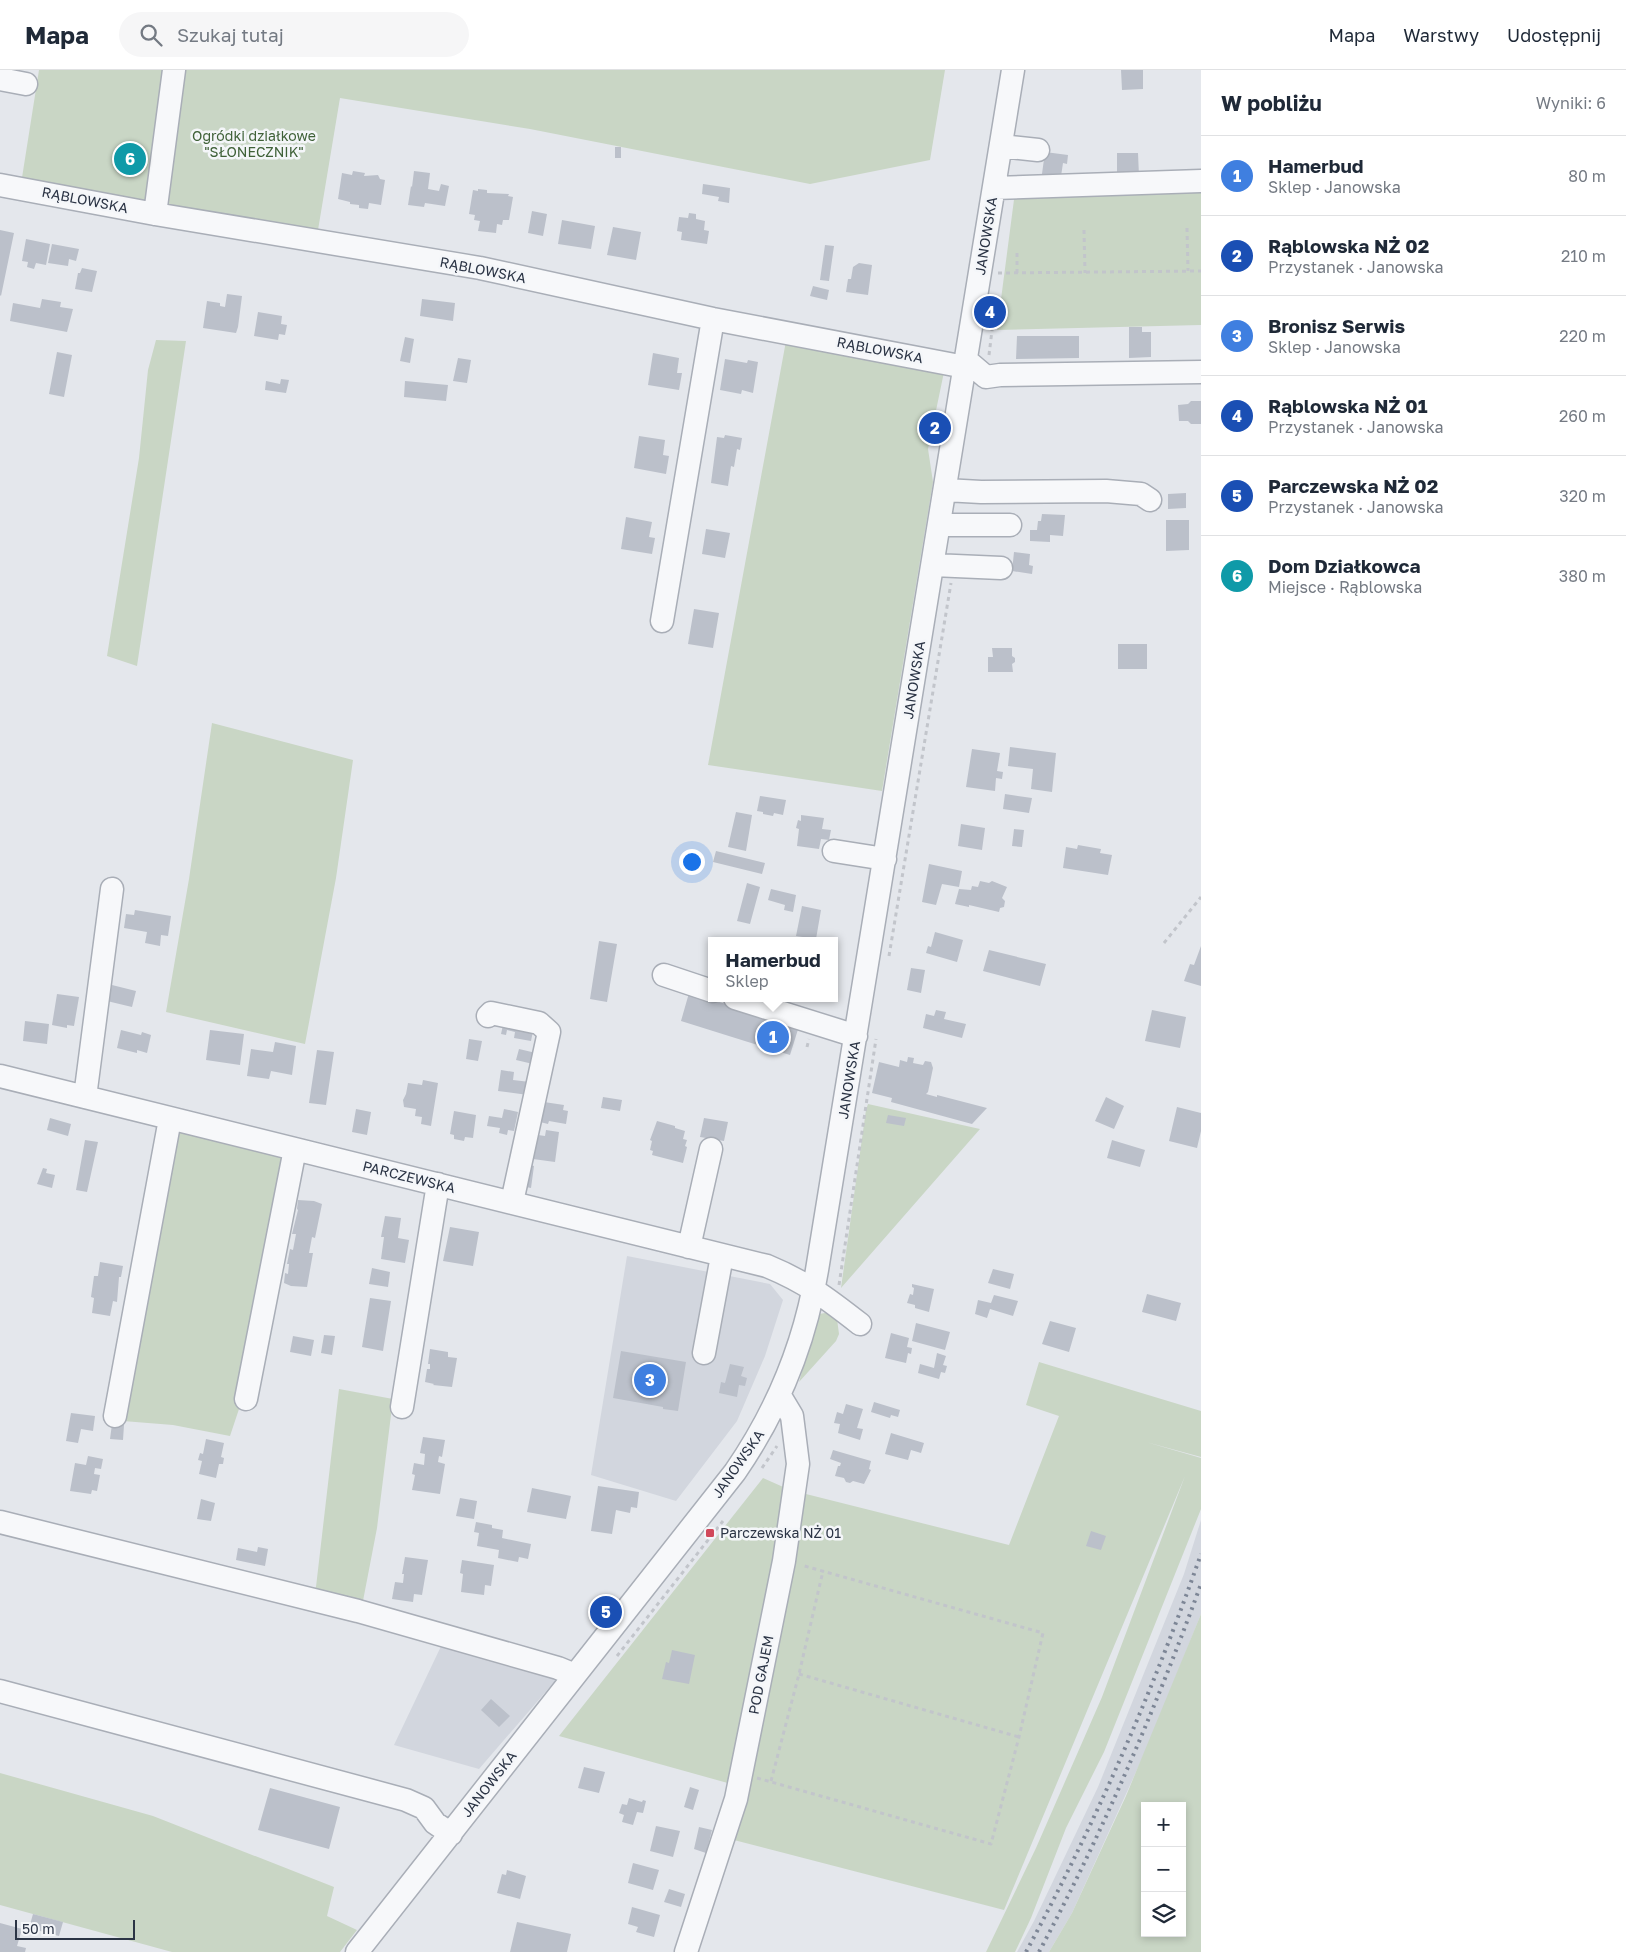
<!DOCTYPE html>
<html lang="pl">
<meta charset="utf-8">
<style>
body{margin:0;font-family:"Golos Text",sans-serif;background:#f6f6f7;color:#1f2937}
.controls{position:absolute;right:15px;bottom:15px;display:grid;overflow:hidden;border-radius:0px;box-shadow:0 2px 8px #0003}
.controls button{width:45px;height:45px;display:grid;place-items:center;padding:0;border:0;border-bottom:1px solid #e0e1e3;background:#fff;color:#1f2937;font:25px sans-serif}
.scale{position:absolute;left:15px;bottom:12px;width:120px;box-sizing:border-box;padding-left:5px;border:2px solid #2b3445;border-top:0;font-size:14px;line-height:18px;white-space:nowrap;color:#2b3445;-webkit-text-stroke:4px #f4f6f9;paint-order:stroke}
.you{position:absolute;left:691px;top:791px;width:18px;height:18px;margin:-12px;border:4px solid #fff;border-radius:50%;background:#1a73e8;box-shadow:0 0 0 8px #1a73e833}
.badge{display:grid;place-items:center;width:32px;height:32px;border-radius:50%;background:#2563eb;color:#fff;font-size:16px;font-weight:700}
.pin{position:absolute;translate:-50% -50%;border:2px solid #fff;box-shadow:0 1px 5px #0006}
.popup{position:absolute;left:708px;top:867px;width:130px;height:65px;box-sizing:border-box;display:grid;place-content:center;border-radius:0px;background:#fff;filter:drop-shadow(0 1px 4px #0005);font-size:16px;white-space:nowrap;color:#747a83}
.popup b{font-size:19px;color:#1f2937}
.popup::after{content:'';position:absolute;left:50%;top:100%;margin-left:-10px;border:10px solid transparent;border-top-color:#fff}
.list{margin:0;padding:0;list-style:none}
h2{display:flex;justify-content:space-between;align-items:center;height:65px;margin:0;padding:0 20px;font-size:21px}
h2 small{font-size:16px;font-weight:400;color:#747a83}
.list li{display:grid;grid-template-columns:32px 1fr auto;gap:15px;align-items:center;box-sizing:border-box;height:80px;padding:0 20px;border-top:1px solid #e0e1e3}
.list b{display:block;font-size:19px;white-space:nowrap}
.list p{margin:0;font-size:16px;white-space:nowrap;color:#747a83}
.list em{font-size:16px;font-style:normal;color:#747a83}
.icon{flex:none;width:28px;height:28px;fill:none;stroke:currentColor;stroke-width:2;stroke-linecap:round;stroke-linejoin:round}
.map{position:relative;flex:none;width:1201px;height:1882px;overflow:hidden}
header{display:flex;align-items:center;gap:30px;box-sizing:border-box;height:70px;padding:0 25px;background:#fff;border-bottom:1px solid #e0e1e3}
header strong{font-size:24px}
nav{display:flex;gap:28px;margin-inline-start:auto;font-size:18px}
.search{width:350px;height:45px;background:#f6f6f7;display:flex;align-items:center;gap:12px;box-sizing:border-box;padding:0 18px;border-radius:28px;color:#747a83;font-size:19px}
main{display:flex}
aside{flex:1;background:#fff}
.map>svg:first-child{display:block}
.built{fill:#d2d6de}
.green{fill:#c9d6c5;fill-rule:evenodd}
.building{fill:#bbc0ca}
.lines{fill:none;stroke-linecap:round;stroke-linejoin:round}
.minor-casing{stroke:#a9aeb7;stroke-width:25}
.path{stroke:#c2c5cb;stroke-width:3;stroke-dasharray:4 4;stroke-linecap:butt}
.minor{stroke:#f7f8fa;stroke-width:22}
.rail{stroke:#7d8696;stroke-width:4;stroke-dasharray:2.5 5;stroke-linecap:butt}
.poi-dot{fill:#d1495b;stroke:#f4f6f9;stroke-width:2}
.labels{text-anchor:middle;stroke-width:5;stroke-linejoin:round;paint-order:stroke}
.park-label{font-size:14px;fill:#3f6138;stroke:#f4f6f9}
.street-label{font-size:14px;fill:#2b3445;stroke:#f4f6f9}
.poi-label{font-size:14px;fill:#2b3445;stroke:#f4f6f9;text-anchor:start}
</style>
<header>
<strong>Mapa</strong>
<div class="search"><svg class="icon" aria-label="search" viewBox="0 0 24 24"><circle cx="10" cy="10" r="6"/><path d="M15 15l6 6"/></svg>Szukaj tutaj</div>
<nav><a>Mapa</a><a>Warstwy</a><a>Udostępnij</a></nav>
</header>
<main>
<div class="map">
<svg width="1201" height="1882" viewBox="0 0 1201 1882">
<rect width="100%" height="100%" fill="#e4e7ec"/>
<path class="built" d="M627 1186 770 1214 783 1230 765 1286 737 1351 676 1431 591 1405Z
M1201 1450V1544L1150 1671 1072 1843 1049 1882H1017L1034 1851 1098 1717 1184 1504Z
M444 1570 561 1604 479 1699 394 1675Z"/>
<path class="green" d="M39 0H945L930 90 810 114 530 59 340 28 318 160 21 114Z
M1201 115V255L997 260 1015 122Z
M156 270 186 271 137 596 107 586 139 388 148 300Z
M786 271 944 302 928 379 933 412 882 721 708 695Z
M212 653 353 690 336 808 305 974 166 942 189 809Z
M868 1034 980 1059 841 1218 866 1040Z
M177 1060 288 1084 243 1327 230 1366 173 1355 123 1351Z
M825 1243 832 1244 837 1249 839 1264 836 1271 799 1312 819 1244Z
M1039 1292 1201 1341V1387L1146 1372 1201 1388V1439L1104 1682 1066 1758 1031 1848 1015 1882H986L1036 1778 1102 1627 1185 1406 1004 1840 730 1769 742 1717 559 1666 763 1408 790 1420 1009 1475 1059 1346 1026 1335Z
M339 1319 393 1329 377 1458 362 1536 312 1524 316 1517Z
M1201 1544V1882H1049L1072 1843 1126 1726ZM1145 1736H1182V1863H1145Z
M0 1703 153 1746 334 1817 327 1846 357 1860 340 1882H172L0 1835Z"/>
<path class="building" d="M1121 0H1143V19L1122 20Z
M615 77H621V88H615Z
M123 78 140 81 136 105 130 104V100L120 98Z
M1045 82 1068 85 1067 94 1063 93 1060 113 1041 111Z
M1117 83H1138L1139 106H1117Z
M353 101 365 103 364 106 378 105 380 109 385 110 381 135 369 133 368 139 359 138V135L350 134V132L338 129 342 103 352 105Z
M414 101 430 103 428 119 439 121 441 114 449 116 445 136 425 133 424 137 408 135 411 116 412 117Z
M703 114 730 118 729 133 718 131 719 127 702 124Z
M478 119 487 120V123L509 124 508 126 513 127 509 150H503L502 155 497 154 496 163 478 161 480 151 474 150 475 145 469 144 473 120 478 121Z
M532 141 547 144 543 166 528 163Z
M689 143 696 144V149L705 151 704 160 709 161 707 174 681 170 682 162 677 161 679 147 688 148Z
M562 150 595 156 591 179 558 174Z
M613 157 641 162 636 190 607 185Z
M0 160 14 163 1 226 0 225Z
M26 169 50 174 46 195 36 193 34 199 27 197 28 192 22 191Z
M52 174 79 179 76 191 69 189 68 196 48 193Z
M825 175 834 176 829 211 820 210Z
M859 193 872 195 868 225 846 222 848 209H851L853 197Z
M82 198 97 201 92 222 75 219 78 203H80Z
M813 216 829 220 827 230 810 226Z
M227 224 242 226 238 257 236 263 203 258 207 231 220 233V236L225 237Z
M42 229 61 232 60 237 73 239 67 262 10 251 13 233 40 238Z
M422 229 455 233 453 251 420 246Z
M258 242 282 246 281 254 287 255 285 265 279 264 278 270 254 266Z
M1129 257H1142V262H1151V287L1129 288Z
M1017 266H1079V288L1016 289Z
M405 267 414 269 410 293 400 291Z
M57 282 72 285 64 327 49 324Z
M653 283 679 288 677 303H682L679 320 648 315Z
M458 288 471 290 467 313 453 311Z
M725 289 747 293 748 290 758 292 753 323 742 320 741 324 720 320Z
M281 309 289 310 286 323 265 320 266 311 280 314Z
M405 311 448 315 446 331 404 327Z
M1191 331H1201V354H1191L1188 351H1179L1178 335 1188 334Z
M725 365 742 368 740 380 737 379 734 397 731 396 728 416 711 413 717 367 724 368Z
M639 366 665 370 663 385 669 386 666 404 634 398Z
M1186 423V438L1168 439V424Z
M1042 444 1065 445 1063 466 1050 465V472L1030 471V460H1037L1038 451H1041Z
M626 447 652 452 649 467 655 468 652 484 621 479Z
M1166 450H1189V480L1166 481Z
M706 459 730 463 725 488 702 484Z
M1014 482 1030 484 1029 495 1033 496 1032 504 1012 501Z
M694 539 719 543 713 578 688 574Z
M1118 574H1147V599H1118Z
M992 578H1012V586L1015 588V592L1012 594 1013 602H988V587H993Z
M1010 677 1056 683 1052 722 1031 719 1033 699 1008 696Z
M972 679 1000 683 997 701 1003 702 1002 709 996 708 995 721 966 717Z
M1005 724 1032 728 1029 743 1003 739Z
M760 726 786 730 783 745 774 743 773 746 763 744V742L757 741Z
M736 742 752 745 746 781 728 777Z
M801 745 824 748 822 759 831 760 829 770 821 769 819 779 797 776 799 759 796 758 798 750 801 751Z
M961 754 985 758 982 780 958 776Z
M1014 759 1024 760 1022 777 1012 776Z
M1078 775 1101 779 1100 783 1112 785 1108 805 1063 798 1066 777 1077 779Z
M716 781 765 793 762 804 713 792Z
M929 794 962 801 959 817 942 814 936 835 922 832Z
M980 811 989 813 992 811 1007 817 1002 828 1005 831 1004 837 1000 838 999 842 969 835V837L955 834 959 819 971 820 972 816 978 817Z
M747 813 760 817 750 854 737 851Z
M771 819 796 825 793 842 784 840 785 835 768 830Z
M802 836 821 840 816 869 796 866Z
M135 840 171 846 168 866 161 865 160 876 145 873 147 862 124 858 126 844 134 845Z
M935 862 963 870 957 892 926 883 928 876 931 877Z
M599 871 617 874 607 932 590 929Z
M1201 876V916L1184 911 1190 894 1194 895Z
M989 880 1046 894 1040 916 983 901Z
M911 898 925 900 921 923 907 920Z
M112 915 136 921 132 937 107 931Z
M689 923 773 948 800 953 790 985 681 951Z
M57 924 79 927 74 956 67 955V958L52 955Z
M936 940 946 942 944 949 966 954 962 968 923 958 926 944 934 946Z
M1152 940 1186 947 1180 978 1145 971Z
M25 951 49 954 47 974 23 971Z
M503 955 533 961 531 971 514 968 515 962 507 960 506 965 501 964Z
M121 960 141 965 142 962 151 965 147 983 137 980V983L117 978Z
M210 960 244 964 240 995 206 990Z
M469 969 482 971 478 991 466 989Z
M275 972 296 976 292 1005 271 1001 269 1009 247 1006 251 979 273 982Z
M519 979 536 983 533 994 516 990Z
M317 980 334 982 326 1035 309 1033Z
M908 987 914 988 913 993 923 995 925 991 931 992 933 998 928 1022 926 1024 937 1027V1025L987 1038 972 1054 891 1032 892 1028 872 1023 879 992 899 997 900 990 907 992Z
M501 1000 514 1002 513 1010 530 1012 528 1025 498 1021Z
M423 1010 438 1013 431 1056 421 1054 422 1047 415 1046 416 1039 404 1037 403 1030 406 1024 408 1013 422 1015Z
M603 1027 622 1030 620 1041 601 1038Z
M1106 1027 1124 1036 1114 1059 1095 1051Z
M544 1032 564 1035 563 1040 568 1041 566 1054 549 1051 548 1054 540 1052Z
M1177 1037 1201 1043V1061L1197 1078 1169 1071Z
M356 1039 371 1042 367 1065 352 1062Z
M504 1039 518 1042 514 1061 508 1060 507 1065 499 1063 500 1058 487 1056 489 1046 502 1048Z
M454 1041 476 1045 473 1068 465 1067 464 1071 454 1069V1065L450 1064Z
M888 1045 906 1048 904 1056 886 1053Z
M50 1048 71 1054 68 1066 47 1060Z
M704 1048 728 1052 724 1071 700 1067Z
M657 1051 675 1056V1058L685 1061 683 1069 687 1070 685 1076 687 1077 683 1093 652 1085 653 1081 650 1080 652 1071 650 1070Z
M546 1060 559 1062 555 1092 533 1089 538 1065 545 1066Z
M85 1070 98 1072 87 1122 76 1120Z
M1112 1070 1145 1080 1140 1097 1107 1088Z
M525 1094 534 1096 531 1118 521 1116Z
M43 1098 47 1099 46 1103 55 1105 52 1118 37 1114Z
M298 1130 314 1131 322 1134 315 1168 312 1167 309 1183H313L307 1217 291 1216 284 1213 285 1203 288 1204 289 1194H287L290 1179 293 1180 296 1164H292L298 1140 297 1139Z
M385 1146 401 1148 398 1168 409 1170 405 1193 381 1189 384 1167H381Z
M450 1157 479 1162 473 1196 443 1191Z
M100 1192 123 1196 121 1207H119L117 1232 113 1231 110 1246 92 1243 94 1228 91 1227 94 1206H98Z
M372 1198 390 1202 388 1217 369 1214Z
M993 1199 1014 1204 1010 1219 988 1213Z
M912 1214 934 1219 929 1242 915 1238V1235L907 1233 910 1224 913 1225 914 1218 912 1217Z
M1147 1224 1181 1233 1176 1251 1142 1242Z
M994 1225 1018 1231 1013 1246 990 1239 987 1248 975 1244 978 1230 991 1233Z
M370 1228 391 1231 383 1281 362 1277Z
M1050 1251 1076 1258 1069 1282 1042 1274Z
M916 1253 950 1262 945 1280 912 1271Z
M891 1263 909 1268 907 1277 912 1278 911 1284 908 1283 906 1293 885 1288Z
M324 1265 335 1266 332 1285 321 1283Z
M293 1266 314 1270 311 1286 290 1282Z
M430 1279 448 1282V1287L457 1288 452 1317 433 1315 434 1314 425 1312 427 1299H430V1294H428Z
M621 1281 686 1292 678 1341 663 1339V1337L613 1328Z
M937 1283 946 1286 943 1295 947 1296 945 1303 941 1302 939 1309 918 1303 920 1294 934 1298Z
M730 1294 744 1297 741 1306 747 1308 745 1316 739 1315 737 1327 719 1323 721 1312 725 1313Z
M874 1332 900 1340 898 1347 891 1345 890 1348 871 1342Z
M846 1334 863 1339 857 1358 863 1359 860 1370 838 1363 840 1354 834 1353 837 1342 843 1344Z
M71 1343 95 1346 93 1361 81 1359 78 1373 66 1371Z
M112 1354 124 1355 123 1370 110 1369Z
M891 1363 924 1373 921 1383 911 1380 908 1390 885 1384Z
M423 1367 445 1370 442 1387 439 1386 438 1392 445 1394 440 1424 412 1420 415 1405 412 1404 414 1393 424 1395 425 1384 420 1383Z
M206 1369 224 1373 221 1387 224 1388 223 1394H219L216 1408 199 1404 202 1391 198 1390 200 1383 203 1384Z
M833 1380 871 1391 869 1399 871 1400 864 1414 853 1411 850 1413 846 1412 844 1408 835 1406 838 1396H840L841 1393 830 1389Z
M88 1386 103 1389 101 1399 95 1398 94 1404 100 1405 97 1421 92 1420 91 1424 70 1421 75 1393 86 1395Z
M598 1416 639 1422 637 1438 631 1437 630 1443 616 1440 612 1464 591 1461Z
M532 1418 571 1426 566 1449 527 1442Z
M460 1428 477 1431 474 1449 456 1446Z
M201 1429 215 1433 211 1451 197 1449Z
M476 1452 492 1455V1458L503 1460 502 1468 531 1474 528 1489 519 1487 518 1492 498 1488 499 1480 477 1476 479 1463 474 1462Z
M1091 1461 1106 1466 1101 1480 1086 1476Z
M258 1477 268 1479 265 1496 236 1490 238 1478 257 1482Z
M405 1487 428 1490 422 1525 414 1524 413 1532 392 1529 395 1512 403 1513 404 1504H402Z
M462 1490 494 1495 491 1516 485 1515 484 1525 461 1522 463 1504 460 1503Z
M672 1580 695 1585 689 1614 662 1609 666 1592 669 1593Z
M491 1629 510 1646 499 1657 481 1640Z
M584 1697 605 1702 599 1723 578 1718Z
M690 1717 699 1720 693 1740 684 1737Z
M270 1718 340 1737 329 1779 258 1760Z
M629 1728 642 1732 643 1730 646 1731 643 1743 637 1742 633 1755 622 1752 624 1745 619 1743 622 1734 627 1735Z
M656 1756 680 1761 673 1787 650 1781Z
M699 1757 712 1760 706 1783 694 1779Z
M633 1793 659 1800 653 1820 628 1813Z
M507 1800 526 1806 520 1829 497 1823 502 1804 506 1805Z
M669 1819 685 1824 681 1837 664 1832Z
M632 1837 660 1845 654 1867 636 1862 638 1857 628 1854Z
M33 1844 63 1852 59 1866 29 1858Z
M517 1852 571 1864 567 1882H510Z
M0 1853 22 1859 17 1876 26 1878 25 1882H0Z"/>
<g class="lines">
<g class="minor-casing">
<path id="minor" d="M0 9 26 14
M1001 76 1038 80
M0 115 155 144 480 198 713 249 965 297
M994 118 1201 111
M155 144 174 0
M966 290 986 307 1000 305 1201 302
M945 420 981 422 1106 421 1141 424 1150 430
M939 455H1010
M933 495 1001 498
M662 551 713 249
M834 781 885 789
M664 905 712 921
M735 928 856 966
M488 946 491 943 539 953 549 962 512 1132
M0 1006 767 1196C806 1212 828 1229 860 1254
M85 1027 112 819
M689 1177 711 1079
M704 1283 722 1186
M246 1329 295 1079
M402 1337 438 1114
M115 1346 170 1049
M0 1452 358 1541 558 1598 575 1605
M0 1621 406 1730 424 1738 435 1753 451 1764
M357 1882 735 1402C777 1341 805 1274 817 1200L1013 0
M686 1882 736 1729 784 1491 798 1394 792 1346 780 1326"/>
</g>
<path class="path" d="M1187 158 1188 201
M1084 160 1085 203
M998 203 1201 201
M1017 203V180
M989 285 995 236
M1164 873 1201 827
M889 886 951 513
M807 977 809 969
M839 1215 876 969
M762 1398 777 1376
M617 1586 723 1451
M799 1604 1019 1667
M757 1708 991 1774 1019 1667 1043 1563 801 1495
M771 1711 799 1604 823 1501"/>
<use href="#minor" class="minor"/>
<path class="rail" d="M1026 1882C1095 1754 1153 1621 1201 1484
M1039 1882C1102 1764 1155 1640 1201 1514"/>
</g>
<rect class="poi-dot" x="705" y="1458" width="10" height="10" rx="2.5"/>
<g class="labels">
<g class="park-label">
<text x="254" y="71">Ogródki działkowe<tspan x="254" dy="16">"SŁONECZNIK"</tspan></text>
</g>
<g class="street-label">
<text transform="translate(85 130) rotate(11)" y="5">RĄBLOWSKA</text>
<text transform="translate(986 166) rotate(-81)" y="5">JANOWSKA</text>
<text transform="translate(483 200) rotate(11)" y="5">RĄBLOWSKA</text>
<text transform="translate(880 280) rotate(11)" y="5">RĄBLOWSKA</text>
<text transform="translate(914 610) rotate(-81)" y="5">JANOWSKA</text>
<text transform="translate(849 1010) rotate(-81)" y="5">JANOWSKA</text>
<text transform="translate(409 1107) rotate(14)" y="5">PARCZEWSKA</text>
<text transform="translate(738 1394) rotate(-55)" y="5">JANOWSKA</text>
<text transform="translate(761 1605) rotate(-79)" y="5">POD GAJEM</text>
<text transform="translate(489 1714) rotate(-52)" y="5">JANOWSKA</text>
</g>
<g class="poi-label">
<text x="720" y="1468">Parczewska NŻ 01</text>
</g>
</g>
</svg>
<div class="controls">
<button>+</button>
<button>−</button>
<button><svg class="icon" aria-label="layers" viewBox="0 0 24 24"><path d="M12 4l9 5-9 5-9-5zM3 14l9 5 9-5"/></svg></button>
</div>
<div class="scale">50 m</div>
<div class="you"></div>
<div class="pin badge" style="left:773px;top:967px;background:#3f7fe0">1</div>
<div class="popup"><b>Hamerbud</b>Sklep</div>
<div class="pin badge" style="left:935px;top:358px;background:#1a4fb4">2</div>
<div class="pin badge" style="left:650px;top:1310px;background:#3f7fe0">3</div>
<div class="pin badge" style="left:990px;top:242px;background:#1a4fb4">4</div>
<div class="pin badge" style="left:606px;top:1542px;background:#1a4fb4">5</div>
<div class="pin badge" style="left:130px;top:89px;background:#0f9aa8">6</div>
</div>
<aside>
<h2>W pobliżu<small>Wyniki: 6</small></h2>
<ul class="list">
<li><span class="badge" style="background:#3f7fe0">1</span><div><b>Hamerbud</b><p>Sklep · Janowska</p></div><em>80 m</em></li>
<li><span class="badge" style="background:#1a4fb4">2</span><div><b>Rąblowska NŻ 02</b><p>Przystanek · Janowska</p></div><em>210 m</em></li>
<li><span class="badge" style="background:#3f7fe0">3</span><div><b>Bronisz Serwis</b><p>Sklep · Janowska</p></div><em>220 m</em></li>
<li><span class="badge" style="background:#1a4fb4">4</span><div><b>Rąblowska NŻ 01</b><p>Przystanek · Janowska</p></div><em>260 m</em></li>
<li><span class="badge" style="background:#1a4fb4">5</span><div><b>Parczewska NŻ 02</b><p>Przystanek · Janowska</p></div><em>320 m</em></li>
<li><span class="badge" style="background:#0f9aa8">6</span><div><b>Dom Działkowca</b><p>Miejsce · Rąblowska</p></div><em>380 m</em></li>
</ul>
</aside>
</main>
